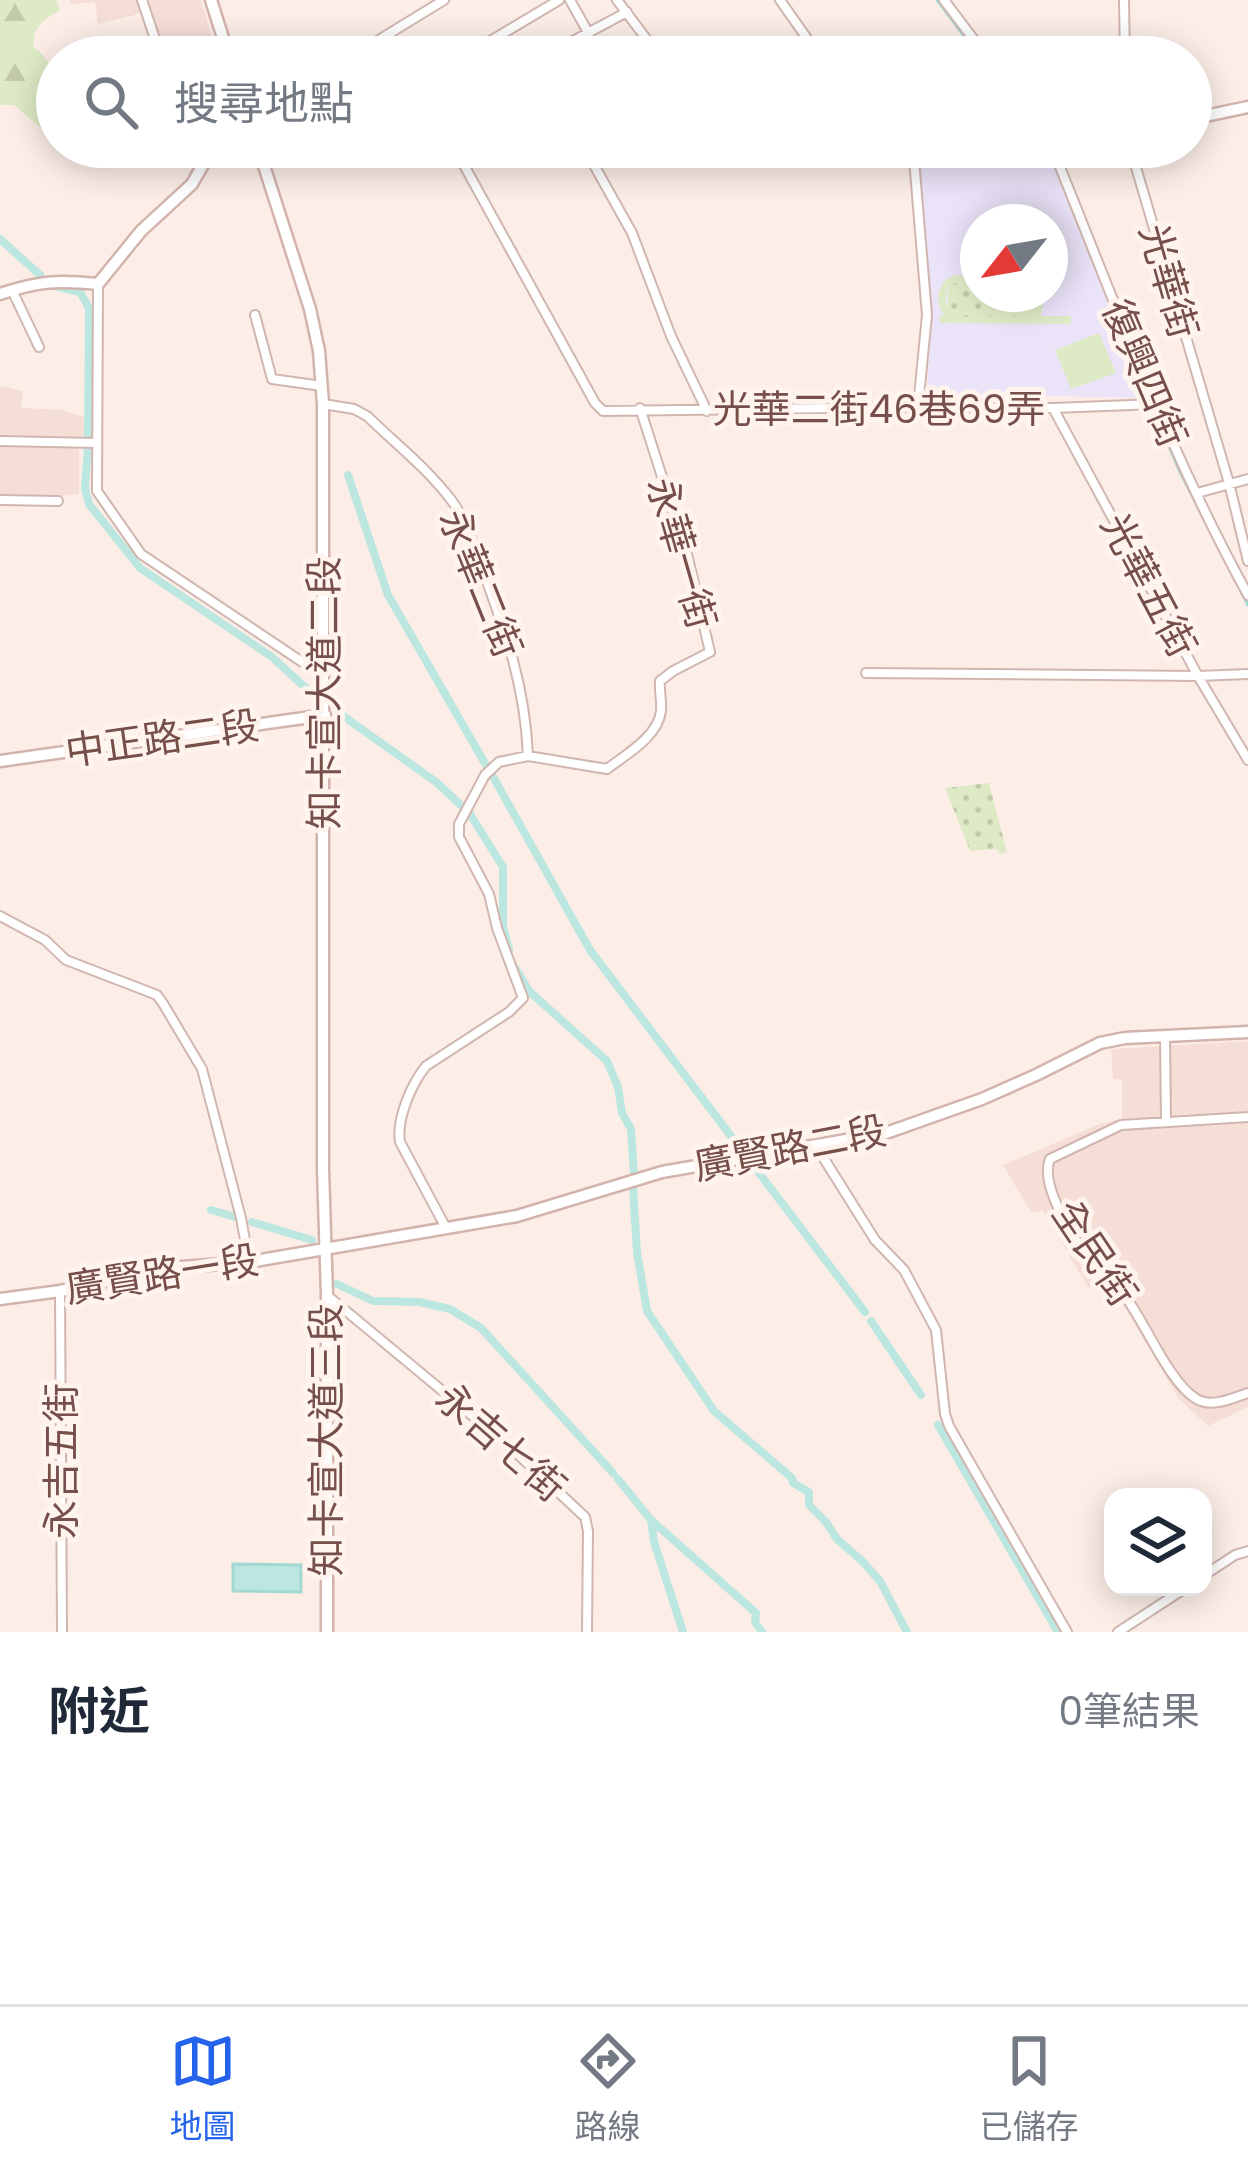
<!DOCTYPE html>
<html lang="zh-TW">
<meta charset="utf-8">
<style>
body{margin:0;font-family:Poppins,"Noto Sans TC",sans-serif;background:#f6f6f7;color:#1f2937}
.controls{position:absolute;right:36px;bottom:36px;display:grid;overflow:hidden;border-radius:24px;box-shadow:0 6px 30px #0003}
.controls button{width:108px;height:108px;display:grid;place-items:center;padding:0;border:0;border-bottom:3px solid #e0e1e3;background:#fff;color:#1f2937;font:60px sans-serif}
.compass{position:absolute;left:960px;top:204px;width:108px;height:108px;border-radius:50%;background:#fff;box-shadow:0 6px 30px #0003;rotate:239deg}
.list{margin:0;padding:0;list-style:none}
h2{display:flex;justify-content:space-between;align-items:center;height:156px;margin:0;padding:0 48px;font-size:51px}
h2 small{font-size:39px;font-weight:400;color:#747a83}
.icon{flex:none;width:66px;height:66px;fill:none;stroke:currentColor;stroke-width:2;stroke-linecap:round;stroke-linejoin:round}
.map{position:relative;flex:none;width:1248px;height:1632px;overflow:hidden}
.search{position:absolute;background:#fff;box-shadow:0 6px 30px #0003;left:36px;right:36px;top:36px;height:132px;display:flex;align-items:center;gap:30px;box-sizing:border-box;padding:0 42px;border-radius:66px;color:#747a83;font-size:45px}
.sheet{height:372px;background:#fff}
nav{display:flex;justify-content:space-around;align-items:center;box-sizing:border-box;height:168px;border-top:3px solid #e0e1e3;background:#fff;font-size:33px;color:#747a83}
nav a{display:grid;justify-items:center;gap:6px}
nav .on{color:#2563eb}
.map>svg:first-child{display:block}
.residential{fill:#f4ded6}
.education{fill:#ebe4f9;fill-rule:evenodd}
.grass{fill:url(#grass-dots)}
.forest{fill:url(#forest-firs)}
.pitch{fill:#deeac5}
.water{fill:#bce6e0;stroke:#a2d8d1;stroke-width:3}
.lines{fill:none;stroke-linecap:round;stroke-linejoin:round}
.stream{stroke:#a2d8d1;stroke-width:3}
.canal{stroke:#bce6e0;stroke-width:8}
.street-casing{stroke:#d0b6af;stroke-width:12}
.secondary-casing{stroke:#d3b4ad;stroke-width:15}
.street{stroke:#fff;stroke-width:8}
.secondary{stroke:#fff;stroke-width:10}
.labels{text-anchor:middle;stroke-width:10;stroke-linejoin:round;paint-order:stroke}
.street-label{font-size:39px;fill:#764f4b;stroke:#fff3ee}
</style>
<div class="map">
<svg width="1248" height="1632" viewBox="0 0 1248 1632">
<defs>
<pattern id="grass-dots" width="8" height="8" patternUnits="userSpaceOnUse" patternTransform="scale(3)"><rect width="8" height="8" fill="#deeac5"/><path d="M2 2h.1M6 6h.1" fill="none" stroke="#c2caab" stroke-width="1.8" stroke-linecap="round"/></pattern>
<pattern id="forest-firs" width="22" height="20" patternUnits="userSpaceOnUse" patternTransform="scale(3)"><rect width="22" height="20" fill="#deeac5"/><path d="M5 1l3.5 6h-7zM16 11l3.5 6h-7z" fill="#c2caab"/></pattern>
</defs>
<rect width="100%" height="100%" fill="#fceee7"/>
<path class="residential" d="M69 0H201L218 57H164L146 12 98 24 95 2 71 4Z
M0 386 23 391 21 408 63 410 84 417 85 436 9 440 79 443V494L56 497 0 495Z
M1248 1041V1407L1208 1426 1179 1399 1122 1303 1088 1287 1043 1211 1031 1212 1003 1165 1100 1124 1122 1119V1080L1113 1079 1111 1049Z"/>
<path class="education" d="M921 147H1053L1147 398 927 394 931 314 913 155ZM978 222H1050V294H978Z"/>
<path class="grass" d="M957 282H978V294H1036C1036 303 1035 311 1026 316L955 317 948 311V286Z
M989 783 1007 852 1000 854 997 849 970 851 945 788Z"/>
<path class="forest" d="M0 0H56L60 10C44 20 32 26 34 47 64 69 57 109 57 142L14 105H0Z"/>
<path class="pitch" d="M955 275H978V282H957L948 286C945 299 945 308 955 317L1026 316 1034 308 1036 294H1045L1041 316H1071V324L940 323V316L944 315C933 301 938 281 955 275Z
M1099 333 1116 373 1071 389 1055 350Z"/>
<path class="water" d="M233 1564 301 1565V1592L233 1591Z"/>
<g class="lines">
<path class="stream" d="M937 0 980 57
M1153 408 1179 470 1248 605"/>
<path class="canal" d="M0 239 40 275
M54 286 80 292 89 308 88 440
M88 447 85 488 89 504 140 568 272 657 310 692
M348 475 388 595 486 765
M339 713 436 782 463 807
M491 773 590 950 743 1152
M470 814 503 867V927L509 949
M516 969 529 991 607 1061 618 1087 622 1113 631 1129 634 1175
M753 1165 865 1312
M633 1187 637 1252 647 1311 714 1411 792 1478 793 1483 809 1492V1505L826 1522 837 1539 862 1561 880 1581 907 1632
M211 1210 235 1217
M252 1222 312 1240
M337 1284 373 1301 419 1302 450 1309 481 1328 613 1473
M871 1321 921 1395
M938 1425 1058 1632
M618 1479 651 1520 756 1613 755 1622 762 1632
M651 1520 654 1542 683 1632"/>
<g class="street-casing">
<path id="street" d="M142 0 161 57
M570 0 589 34
M617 0 660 57
M780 0 820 57
M944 0 987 57
M1124 0 1125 57
M482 46 559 0
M556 50 627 12
M351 57 444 0
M194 147 206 159
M454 147 595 403 603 411 918 407 1053 408 1156 404
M584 147 632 233 671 336 707 411
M913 147 927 315 918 407
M1052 147C1113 298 1169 452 1248 595
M1130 147 1229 483 1248 561
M98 284 97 491 141 554 323 676
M12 290 39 347
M255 315 272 379 322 386
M323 404 354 409 367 416C395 443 428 469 452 501 466 520 473 546 482 568 506 633 525 685 528 756
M1053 408 1198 676 1248 760
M0 441 96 443
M1197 493 1248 479
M0 500 58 501
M866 673 1198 676 1248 674
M0 916 45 940 66 960 157 995 164 1005 202 1069 241 1218 249 1262
M1165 1037 1166 1122
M1248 1117 1121 1125 1050 1159C1039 1184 1073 1238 1089 1259 1098 1271 1113 1280 1122 1292 1144 1319 1168 1381 1195 1398 1211 1409 1232 1398 1248 1393
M816 1146 875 1240 904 1270 936 1330 945 1414 949 1426 1067 1632
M446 1228 400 1142C396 1119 412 1083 426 1066L509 1012 523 998 497 928 489 894 459 837V824L485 775 499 762 528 756 607 769C625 755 658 737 661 711 662 701 659 691 660 681L673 671 710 652 688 558 640 408
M60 1291 62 1632
M328 1296 510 1447 585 1517 588 1531 587 1632
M1203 1576 1235 1555 1248 1551
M1118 1632 1187 1587"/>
</g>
<g class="secondary-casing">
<path id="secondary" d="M211 0 229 57
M1191 119 1248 107
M258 147 310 309 319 351 323 404V1169L327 1295V1632
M0 294C39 281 57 280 98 284L141 231 192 184 213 147
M0 761 325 715
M0 1299 60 1291 168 1268 249 1262 517 1216 662 1172 886 1133 982 1099 1036 1075 1100 1043 1125 1038 1248 1032"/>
</g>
<use href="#street" class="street"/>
<use href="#secondary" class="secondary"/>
</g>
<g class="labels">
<g class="street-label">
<text transform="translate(1169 281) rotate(74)" y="14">光華街</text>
<text transform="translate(1145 373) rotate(67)" y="14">復興四街</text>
<text x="879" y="423">光華二街46巷69弄</text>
<text transform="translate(682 553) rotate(74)" y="14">永華一街</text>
<text transform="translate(481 583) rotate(68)" y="14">永華二街</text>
<text transform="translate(1149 585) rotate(62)" y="14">光華五街</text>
<text transform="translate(324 693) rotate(-90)" y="14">知卡宣大道二段</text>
<text transform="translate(162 738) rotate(-8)" y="14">中正路二段</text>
<text transform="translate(790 1148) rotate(-11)" y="14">廣賢路二段</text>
<text transform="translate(1095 1253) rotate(56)" y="14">全民街</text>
<text transform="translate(162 1274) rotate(-9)" y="14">廣賢路一段</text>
<text transform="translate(326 1440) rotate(-90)" y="14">知卡宣大道三段</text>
<text transform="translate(501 1442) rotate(41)" y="14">永吉七街</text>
<text transform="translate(61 1461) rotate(-90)" y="14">永吉五街</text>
</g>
</g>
</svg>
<div class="controls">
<button><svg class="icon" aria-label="layers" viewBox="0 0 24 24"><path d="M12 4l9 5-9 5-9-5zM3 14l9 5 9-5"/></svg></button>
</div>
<svg class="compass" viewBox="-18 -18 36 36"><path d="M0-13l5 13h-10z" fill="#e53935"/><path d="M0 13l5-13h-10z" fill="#747a83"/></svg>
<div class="search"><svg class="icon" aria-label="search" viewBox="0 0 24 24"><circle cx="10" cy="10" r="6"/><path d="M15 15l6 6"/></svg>搜尋地點</div>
</div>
<section class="sheet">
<h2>附近<small>0筆結果</small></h2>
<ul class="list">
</ul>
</section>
<nav>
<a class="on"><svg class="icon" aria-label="map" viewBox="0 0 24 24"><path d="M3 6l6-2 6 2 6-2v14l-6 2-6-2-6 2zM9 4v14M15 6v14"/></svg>地圖</a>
<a><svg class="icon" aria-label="directions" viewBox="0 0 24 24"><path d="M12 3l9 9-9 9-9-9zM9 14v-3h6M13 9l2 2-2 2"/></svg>路線</a>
<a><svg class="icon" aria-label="saved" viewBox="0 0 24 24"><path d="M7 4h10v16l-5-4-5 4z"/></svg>已儲存</a>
</nav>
